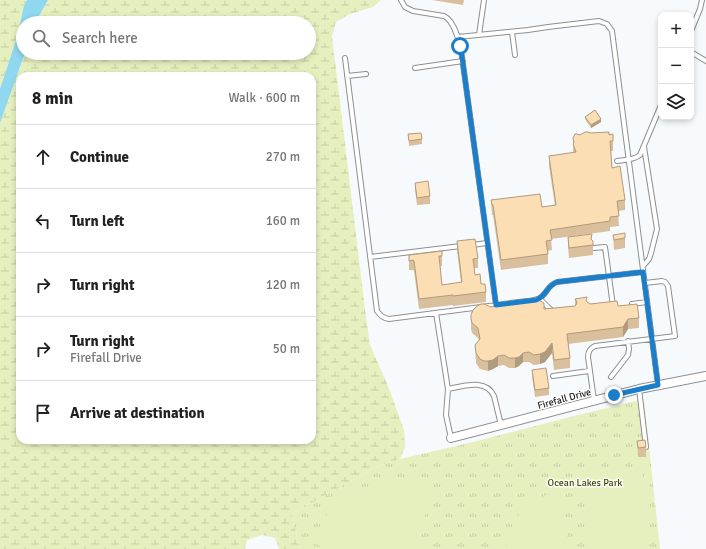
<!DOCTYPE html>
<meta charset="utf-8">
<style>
body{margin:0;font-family:Signika,sans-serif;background:#f6f6f6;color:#222}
.controls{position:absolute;right:12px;top:12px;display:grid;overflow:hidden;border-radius:8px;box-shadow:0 2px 6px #0003}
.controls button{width:36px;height:36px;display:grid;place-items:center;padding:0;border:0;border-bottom:1px solid #e0e0e0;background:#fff;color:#222;font:20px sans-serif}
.stop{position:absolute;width:12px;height:12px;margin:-9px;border:3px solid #1b7eca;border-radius:50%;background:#fff}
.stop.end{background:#1b7eca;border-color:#fff;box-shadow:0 1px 4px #0008}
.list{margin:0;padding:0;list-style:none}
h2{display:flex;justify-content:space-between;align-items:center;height:52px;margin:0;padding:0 16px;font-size:17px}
h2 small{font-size:13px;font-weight:400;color:#767676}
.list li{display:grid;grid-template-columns:26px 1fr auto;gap:12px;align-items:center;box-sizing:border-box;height:64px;padding:0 16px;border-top:1px solid #e0e0e0}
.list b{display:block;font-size:15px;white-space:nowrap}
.list p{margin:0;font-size:13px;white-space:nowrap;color:#767676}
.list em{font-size:13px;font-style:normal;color:#767676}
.icon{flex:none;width:22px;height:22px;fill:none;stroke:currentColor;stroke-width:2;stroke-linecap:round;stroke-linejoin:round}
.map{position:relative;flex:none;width:706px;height:549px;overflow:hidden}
.search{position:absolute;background:#fff;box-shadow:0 2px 6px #0003;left:16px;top:16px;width:300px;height:44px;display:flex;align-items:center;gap:10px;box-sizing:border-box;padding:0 14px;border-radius:22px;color:#767676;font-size:15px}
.panel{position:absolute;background:#fff;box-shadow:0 2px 6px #0003;left:16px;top:72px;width:300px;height:372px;border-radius:12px}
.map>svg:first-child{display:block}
.wetland{fill:url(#wetland-marsh);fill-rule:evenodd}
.park{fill:url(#park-tufts)}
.garden{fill:#e6f0bf}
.water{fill:#8fd8ef}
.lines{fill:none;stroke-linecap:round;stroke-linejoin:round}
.service-casing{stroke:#8c9093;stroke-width:6}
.minor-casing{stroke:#8c9093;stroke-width:10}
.service{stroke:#fff;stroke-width:4}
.minor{stroke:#fff;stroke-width:8}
.wall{fill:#d9bf9b}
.shaded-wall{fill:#b09b7e}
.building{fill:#fcdeb4;stroke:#b09b7e}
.route{stroke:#1b7eca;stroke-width:5}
.labels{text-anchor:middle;stroke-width:3;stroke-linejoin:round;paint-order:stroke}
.street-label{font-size:10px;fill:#202122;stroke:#fff}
.park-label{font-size:10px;fill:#414903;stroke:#fff}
</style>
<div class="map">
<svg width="706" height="549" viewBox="0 0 706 549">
<defs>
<pattern id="wetland-marsh" width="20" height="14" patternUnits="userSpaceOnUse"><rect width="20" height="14" fill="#e6f0bf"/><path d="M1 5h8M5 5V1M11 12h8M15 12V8" fill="none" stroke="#c5cea4"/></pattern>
<pattern id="park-tufts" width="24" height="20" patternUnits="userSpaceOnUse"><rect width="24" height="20" fill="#e6f0bf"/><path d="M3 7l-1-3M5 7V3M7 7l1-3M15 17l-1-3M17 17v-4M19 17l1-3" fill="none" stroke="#c5cea4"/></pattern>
</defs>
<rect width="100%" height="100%" fill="#f6fafd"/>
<path class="wetland" d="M0 0H27L24 5 18 34 0 89Z
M48 0H381L373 7 350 14 336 22 332 36 365 309 370 345 388 386 404 430 405 447 400 459 376 467 292 514 300 549H279L275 538 262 535 247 540 245 549H0V123L25 53H309V23H36L39 16ZM20 76H312V440H20Z"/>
<path class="park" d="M644 399 660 549H300L292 514 376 467 400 459 473 442 570 417Z"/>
<path class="garden" d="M642 469 650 549H590L583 474Z
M408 481 433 487 415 549H326L312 542C317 531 322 519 331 510 344 495 364 486 383 482 391 481 400 481 408 481Z
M563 492 568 549H506C507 527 521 506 542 497 549 494 556 493 563 492Z"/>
<path class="water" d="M27 0H48L39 16 36 23H23V53H25L0 123V89L18 34 24 5Z"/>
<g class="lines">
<g class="service-casing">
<path id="service" d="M401 0 405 7 413 11 444 16C456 22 460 45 462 57L496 305
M691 31 700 9 702 0
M512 32 515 55
M479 35 484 0
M458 37 528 30 548 27 599 21 607 24 612 31 658 385
M691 52 706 61
M345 58 377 311C381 316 383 318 389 319L504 304
M415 68 463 61
M347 76 366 74
M617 161C625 160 634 160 640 155L661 105
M472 245 487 243
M594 248 605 247 613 306
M370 257 461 246
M643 266 649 259 651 253 657 229 644 147
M540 299 549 308 554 312
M534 300C548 297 545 286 557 282L643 272
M510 303 527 301
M632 304 647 302
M436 313 448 389
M553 376 589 371
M611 377 628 355 629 349 628 341
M639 389 646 447
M594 400 588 357C588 351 590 348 595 346L675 336 668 286 665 282 662 281 645 283
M451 438 446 415 448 389C463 386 486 378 494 396L501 425"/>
</g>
<g class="minor-casing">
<path id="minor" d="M451 438 639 389 706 376"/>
</g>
<use href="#service" class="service"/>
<use href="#minor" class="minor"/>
</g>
<path class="wall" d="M432 0H464L463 5Z
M585 117 601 122 591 128 585 119Z
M590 133 609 135 613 141V151H611L612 168 625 200V210L618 211 619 226 610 227V231L551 239 552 250 548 251V264L501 270 493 215H492L491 200 542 207 555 206 549 166V156L573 153V138L580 135Z
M408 134 422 139V144L409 146Z
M415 183 430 196V204L417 205 415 190Z
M613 235 625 238V248L614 250Z
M568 237 592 240 593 245V255L569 258 568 247Z
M457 241 478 258V268H474L475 275 486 292V302L453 306V305L419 309 414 271 413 270H409V255L442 256V266H440L442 285 461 282 457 251Z
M575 299 587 302 590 304 618 306 639 318V328L628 329 623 337 568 344 570 358V368L554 370 552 353 545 362 540 364 534 365 529 362H523L519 366 515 368H509L504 365 498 366 493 369 488 371 480 369 476 363 475 345 479 341 478 338 472 333 471 329V315L491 307 516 304 544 309 575 306Z
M532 370 549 388V395L535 397 532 377Z
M637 441 646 447V457H638Z"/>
<path class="shaded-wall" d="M601 119V122L591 128V125Z
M628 319V329L623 337V327Z
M552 343V353L545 362 540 364V354Z
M523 353V362L519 366 515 368V358Z
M498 356V366L493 369 488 371V361Z"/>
<path class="building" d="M595 110 601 119 591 125 585 117Z
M585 132H588L590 133 609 132V135L613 134V141H610L612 168 620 166 625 200 617 201 619 216 610 217V221L550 230 552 240 546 241 548 254 501 260 493 205H492L491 200 540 194 542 207 556 205 549 156 576 152 573 144 574 143 573 138 575 134H577L580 135Z
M421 133 422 139 409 141 408 134Z
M428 181 430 196 417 198 415 183Z
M625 233V238L614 240 613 235Z
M592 234 591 239 593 241V245L569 248 568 237Z
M475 239 478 258 473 259 475 275 480 274 481 284H485L486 292 453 296V295L419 299 414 261 413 260 409 261V255L442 251V256H439L442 285 462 282 457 241Z
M587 297 586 301 590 304 617 301 618 306 637 304 639 318 628 319 623 327 567 334 570 358 554 360 552 343 545 352 540 354 534 355 529 352 523 353 519 357 515 358H509L504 355 498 356 493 360 488 361H484L480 359 476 353 475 345 480 339 478 328 472 323 471 319V315L473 310 477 306 481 304H484L491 307 497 306 500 303 505 301H511L516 304 522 303 526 299 530 298H535L544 303V309L575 306 576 305 577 302 575 299Z
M546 368 549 388 535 390 532 370Z
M645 440 646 447 638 448 637 441Z"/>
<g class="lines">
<path class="route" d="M460 46 462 57 496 305 536 300C547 296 546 286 557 282L643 272 658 385 614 395"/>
</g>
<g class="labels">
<g class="street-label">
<text transform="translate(564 398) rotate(-15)" y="4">Firefall Drive</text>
</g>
<g class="park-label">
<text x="585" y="486">Ocean Lakes Park</text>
</g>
</g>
</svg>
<div class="controls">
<button>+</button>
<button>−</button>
<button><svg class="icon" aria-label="layers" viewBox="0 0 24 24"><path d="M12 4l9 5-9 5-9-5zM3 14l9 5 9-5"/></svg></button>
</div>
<div class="stop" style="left:460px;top:46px"></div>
<div class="stop end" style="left:614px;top:395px"></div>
<div class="search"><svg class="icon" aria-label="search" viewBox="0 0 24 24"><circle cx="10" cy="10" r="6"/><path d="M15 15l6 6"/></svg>Search here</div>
<section class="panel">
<h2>8 min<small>Walk · 600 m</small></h2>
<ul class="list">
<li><svg class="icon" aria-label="ahead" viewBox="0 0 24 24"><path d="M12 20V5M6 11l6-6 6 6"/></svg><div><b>Continue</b></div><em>270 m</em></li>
<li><svg class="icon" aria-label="left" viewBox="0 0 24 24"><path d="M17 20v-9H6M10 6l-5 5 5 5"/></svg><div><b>Turn left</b></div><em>160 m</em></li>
<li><svg class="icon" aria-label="right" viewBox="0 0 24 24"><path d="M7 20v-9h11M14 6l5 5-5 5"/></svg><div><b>Turn right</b></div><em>120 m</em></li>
<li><svg class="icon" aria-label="right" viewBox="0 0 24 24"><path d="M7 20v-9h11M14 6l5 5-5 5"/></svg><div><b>Turn right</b><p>Firefall Drive</p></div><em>50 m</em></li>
<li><svg class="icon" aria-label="arrive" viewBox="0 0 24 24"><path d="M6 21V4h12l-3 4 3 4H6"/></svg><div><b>Arrive at destination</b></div></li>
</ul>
</section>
</div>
